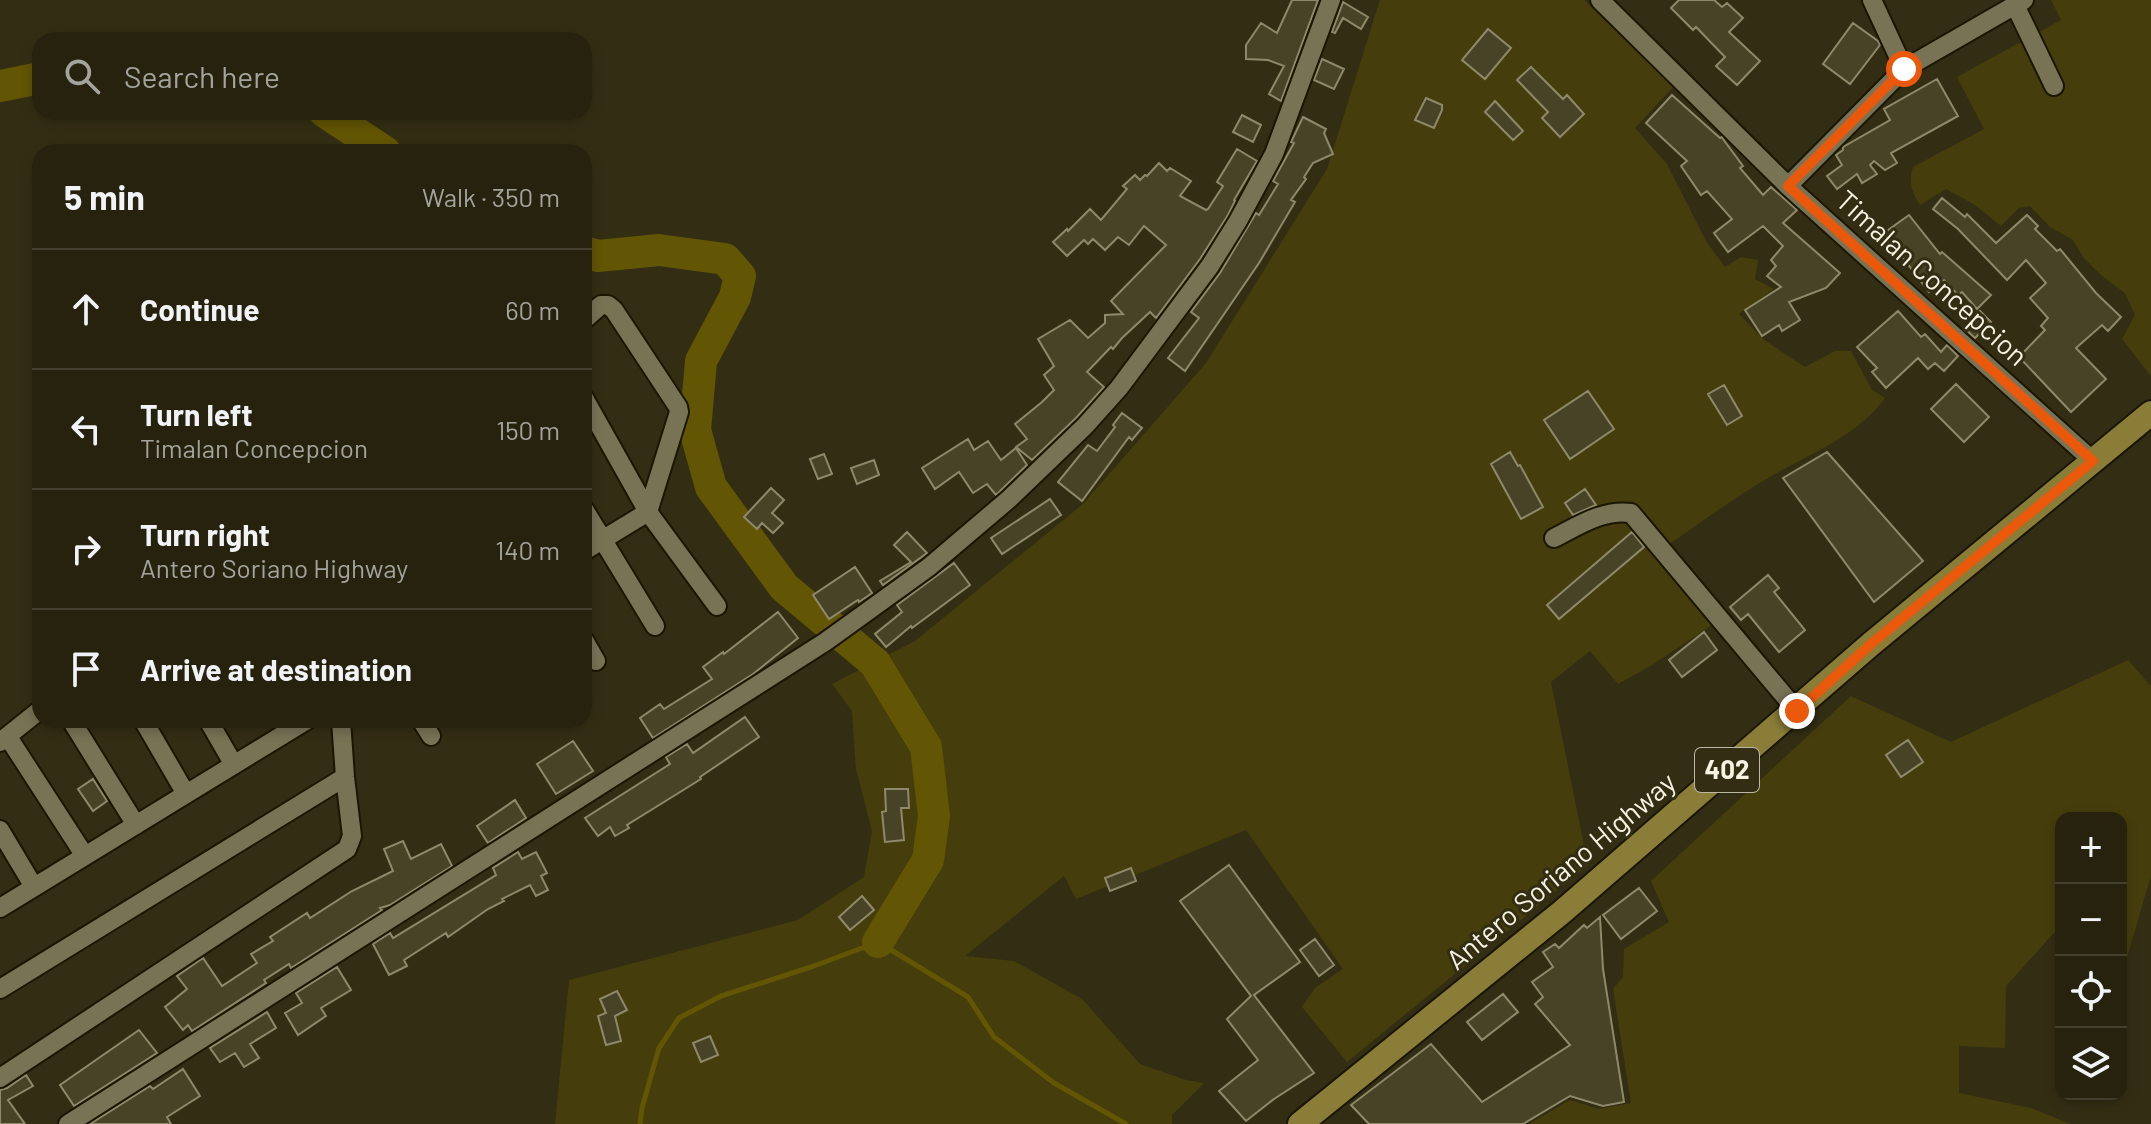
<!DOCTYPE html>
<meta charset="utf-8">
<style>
body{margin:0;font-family:Barlow,sans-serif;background:#322f1c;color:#f1f3f6}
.controls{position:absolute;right:24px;bottom:24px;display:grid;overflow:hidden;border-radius:16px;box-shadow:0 4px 12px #0003}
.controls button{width:72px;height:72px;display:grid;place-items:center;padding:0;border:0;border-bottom:2px solid #423f2e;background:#26220e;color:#f1f3f6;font:40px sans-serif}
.stop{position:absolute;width:24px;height:24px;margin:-18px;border:6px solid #ea580c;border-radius:50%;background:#fff}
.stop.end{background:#ea580c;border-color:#fff;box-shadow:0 2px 8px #0008}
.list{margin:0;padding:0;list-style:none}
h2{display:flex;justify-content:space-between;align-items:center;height:104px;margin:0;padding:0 32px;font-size:34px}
h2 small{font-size:26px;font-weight:400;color:#a4a49e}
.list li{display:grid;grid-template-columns:52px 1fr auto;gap:24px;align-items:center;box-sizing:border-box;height:120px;padding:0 32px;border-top:2px solid #423f2e}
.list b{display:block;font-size:30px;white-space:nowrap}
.list p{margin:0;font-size:26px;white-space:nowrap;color:#a4a49e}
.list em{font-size:26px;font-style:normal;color:#a4a49e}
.icon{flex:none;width:44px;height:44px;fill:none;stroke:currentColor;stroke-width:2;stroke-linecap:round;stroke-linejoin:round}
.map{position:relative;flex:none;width:2151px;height:1124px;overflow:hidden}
.search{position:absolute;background:#26220e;box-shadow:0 4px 12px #0003;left:32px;top:32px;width:560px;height:88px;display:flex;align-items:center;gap:20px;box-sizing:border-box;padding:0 28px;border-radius:24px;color:#a4a49e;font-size:30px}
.panel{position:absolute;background:#26220e;box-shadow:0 4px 12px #0003;left:32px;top:144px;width:560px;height:584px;border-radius:24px}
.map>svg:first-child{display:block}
.green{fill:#463d0c}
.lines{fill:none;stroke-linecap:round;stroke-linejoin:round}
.stream{stroke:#625504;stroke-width:5}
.river{stroke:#625504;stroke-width:32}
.building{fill:#484327;stroke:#8f896b;stroke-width:2}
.minor-casing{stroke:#1b1600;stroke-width:22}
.major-casing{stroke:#1b1600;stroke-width:28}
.minor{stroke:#797356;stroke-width:18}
.major{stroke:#8a7d38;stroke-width:24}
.route{stroke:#ea580c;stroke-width:10}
.labels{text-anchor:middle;stroke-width:6;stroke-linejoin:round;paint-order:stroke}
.shield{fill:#332e13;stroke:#bcb8a5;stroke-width:2}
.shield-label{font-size:26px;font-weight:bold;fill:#f6f3e3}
.street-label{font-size:28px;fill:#f6f3e3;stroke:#332e13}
</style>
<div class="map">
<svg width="2151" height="1124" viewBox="0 0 2151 1124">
<rect width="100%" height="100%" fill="#332e13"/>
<path class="green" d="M1380 0H1584L1674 86 1635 128 1667 164 1706 241 1725 267 1741 257 1758 260 1755 279 1774 289 1739 314 1764 340 1805 367 1835 351H1851L1872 390 1885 398C1858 435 1814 452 1775 474 1736 496 1699 524 1662 549L1721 619 1652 665 1618 684 1590 651 1551 682 1588 865 1347 1062 1302 1007 1315 988 1343 969 1246 830 1076 899 1064 876 965 956 1014 961 1082 999 1140 1064 1186 1080 1204 1083 1172 1115V1124H555L569 980 798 920 864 877 872 831 856 769 852 711 832 684 915 641 1083 504 1206 363 1327 169Z
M2051 0H2151V376L2122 339 2135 315 2125 293 2102 276 2083 257 2073 240 2050 227 2030 206 2019 208 2001 226 1975 205 1946 189 1920 205C1912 192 1908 182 1913 167L1984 129 1957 77 2061 20Z
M2128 660 2151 686V876L2121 978V818H2061V925L2006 986 2005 1048 1959 1046V1093L2031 1108 2071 1124H1529L1570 1100 1599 1109 1631 1103 1613 989 1623 977 1624 949 1669 922 1651 881 1851 696 1951 742Z"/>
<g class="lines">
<path class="stream" d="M640 1124 642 1108 659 1048 679 1018 721 996 814 966 878 942 968 997 994 1037 1054 1083 1126 1124"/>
<path class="river" d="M0 86 40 78
M325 112 385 152
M584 252 598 256 659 250 725 259 740 276 735 297 701 361 695 430 711 487 784 587 875 663 926 747 934 816 928 860 878 942"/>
</g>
<path class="building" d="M1292 0H1318L1281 101 1269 94 1284 66 1268 60 1246 59V45L1261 23 1277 33Z
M1679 0H1714L1722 7 1727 3 1743 18 1729 32 1760 61 1737 85 1716 66 1725 57 1696 27 1693 30 1671 8Z
M1343 2 1368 17 1361 29 1343 18 1335 33 1332 32Z
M1853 23 1878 41 1880 45 1850 84 1823 64Z
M1488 29 1511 48 1485 79 1462 60Z
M1322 59 1344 69 1334 89 1314 80Z
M1531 67 1563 99 1567 95 1584 114 1560 137 1542 118 1548 112 1517 80Z
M1937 79 1958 116 1891 153 1897 163 1885 170 1874 161 1870 165 1877 174 1862 183 1857 174 1837 189 1827 176 1842 165 1836 155 1843 150V147L1890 120 1884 109Z
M1672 95 1720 138 1722 137 1723 139 1743 166 1740 168 1763 195 1771 187 1797 210 1783 223 1840 273 1826 288 1789 302 1800 320 1782 331 1779 325 1762 336 1745 310 1781 287 1767 276 1776 266 1771 260 1783 246 1763 226 1728 252 1714 233 1732 219 1707 191 1701 195 1681 166 1687 161 1646 123Z
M1426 98 1442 105V110L1434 128 1415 120Z
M1495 101 1523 131 1513 140 1485 112Z
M1242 115 1261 125 1253 142 1233 132Z
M1303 117 1326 129 1324 133 1333 154 1313 163 1304 177 1306 179 1291 200 1295 202 1259 263 1185 371 1168 358 1199 318 1191 312 1220 273 1256 213 1259 215 1278 184 1273 181 1294 143 1291 142Z
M1237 149 1257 161 1234 200 1235 201 1228 215 1200 259 1156 318 1150 312 1122 338 1113 349 1111 347 1087 372 1104 387 1076 418 1032 460 1016 447 1027 439 1015 424 1042 402 1054 390 1044 375 1054 366 1038 339 1070 320 1088 338 1105 323V315L1123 314 1111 301 1166 245 1144 226 1129 245 1118 237 1105 250 1093 239 1088 244 1084 240 1067 256 1053 242 1067 229 1068 231 1090 209 1101 220 1127 189 1123 186 1135 175 1140 180 1145 175 1147 176 1159 163 1167 171 1170 168 1191 181 1180 196 1206 210 1208 209 1223 186 1217 182Z
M1942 198 1965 217 1967 214 1996 243 2027 215 2038 226 2035 229 2057 251 2060 249 2096 293 2121 317 2108 331 2102 325 2076 348 2106 379 2071 412 2019 357 2045 330 2041 326 2048 318 2030 298 2046 283 2026 260 2007 280 1958 229 1933 209Z
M1909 215 1940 254 1942 252 1991 295 1977 309 1962 292 1958 295 1944 280 1929 292 1884 233Z
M1898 311 1921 337 1925 334 1941 352 1947 345 1958 356 1944 371 1935 363 1928 369 1918 358 1886 388 1872 372 1877 368 1857 347Z
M1980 311 1991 322 1975 338 1964 328Z
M1956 384 1989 417 1964 442 1931 409Z
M1724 385 1742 416 1727 425 1708 394Z
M1588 391 1614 429 1570 459 1544 420Z
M1122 413 1142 428 1132 440 1129 437 1082 501 1058 482 1088 445 1097 451 1115 427 1113 425Z
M968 439 974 450 988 441 1001 460 1016 448 1027 465 996 495 987 484 973 493 959 472 935 489 922 468Z
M1510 452 1518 466 1520 465 1543 507 1521 519 1491 464Z
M1827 452 1923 561 1874 602 1783 478Z
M824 454 832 474 818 479 810 459Z
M874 460 879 475 857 484 851 468Z
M771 488 784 500 772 513 783 523 773 533 762 523 757 529 744 517Z
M1585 489 1596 505 1573 515 1565 503Z
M1050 499 1061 515 1002 554 991 538Z
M907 532 927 553 883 585 880 581 911 562 894 545Z
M1632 532 1644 547 1559 619 1547 605Z
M954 563 970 585 912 628 911 626 886 647 875 634 902 612 897 605Z
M855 567 872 593 859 602 858 600 829 619 813 595Z
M1768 575 1779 588 1774 592 1805 630 1779 652 1748 614 1741 620 1730 607Z
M778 612 798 638 753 674 653 738 640 718 660 704 664 709 712 679 703 667 723 652 724 654Z
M1704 632 1717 650 1682 677 1669 660Z
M745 717 759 737 700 777 701 779 627 825 629 828 615 836 610 827 598 836 585 818 670 764 666 757 687 744 693 753Z
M1908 740 1923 762 1901 777 1886 755Z
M573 741 593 771 556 794 537 764Z
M93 779 107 801 93 811 78 789Z
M885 789H908L909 808H901L904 840 885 842 882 812 886 811Z
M515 800 526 818 488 843 477 826Z
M403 841 411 859 441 844 452 866 390 905 380 908 382 910 291 968 289 964 264 980 266 983 192 1031 188 1025 183 1030 165 1007 187 989 177 976 203 958 222 986 257 963 251 954 273 941 270 937 307 913 310 918 352 891 393 871 384 849Z
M518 852 522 859 536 852 547 873 541 876 548 890 536 896 530 885 502 899 504 901 488 909 448 937 446 933 404 960 407 966 389 975 373 944 390 933 393 938 496 875 493 868Z
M1229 865 1300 962 1254 995 1314 1073 1274 1099 1246 1121 1219 1091 1258 1060 1227 1019 1251 996 1180 901Z
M1131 868 1136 881 1110 891 1105 878Z
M1639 888 1657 911 1621 939 1603 915Z
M862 896 874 910 850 930 839 917Z
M1600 917 1603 969 1624 1102 1603 1106 1570 1096 1523 1124H1369L1351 1105 1431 1044 1482 1102 1570 1045 1535 1004 1543 997 1532 982 1553 967 1543 952 1555 944 1559 948 1584 925 1587 928Z
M1315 939 1334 965 1319 976 1300 950Z
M337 967 351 990 321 1008 326 1016 298 1035 285 1013 302 1003 296 993Z
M617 991 627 1010 615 1016 621 1041 606 1045 598 1016 606 1013 600 999Z
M1503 994 1518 1012 1482 1040 1467 1022Z
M267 1012 276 1028 250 1044 259 1058 244 1067 235 1053 220 1062 210 1048Z
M139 1030 157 1053 74 1106 60 1085Z
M710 1036 718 1055 701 1062 693 1043Z
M183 1069 200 1096 167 1117 171 1124H90L150 1086 153 1089Z
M26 1075 33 1086 8 1100 25 1124H0V1090L7 1088Z"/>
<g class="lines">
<g class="minor-casing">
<path id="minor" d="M1600 0 1788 186 2093 461
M1872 0 1904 69
M2015 5 2054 86
M1788 186 1904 69 2024 0
M584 320 601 305H608L614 310 678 407 679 412 648 512 584 551
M584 398 648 512 717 606
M584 509 655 626
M1554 538C1578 526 1603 509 1631 513L1797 711
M584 640 596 661
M71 720 136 825
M143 720 186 794
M208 720 234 765
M421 720 431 736
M8 737 85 856
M0 742 40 710
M0 830 34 887
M0 908 307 720
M0 989 345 777
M0 1078 347 849 352 836 345 777 341 720
M68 1124 825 642 929 567 1009 499 1085 426 1119 388 1210 266 1238 221 1274 154 1331 0"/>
</g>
<g class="major-casing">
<path id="major" d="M1300 1124 1562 912 1871 644 2151 413"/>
</g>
<use href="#minor" class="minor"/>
<use href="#major" class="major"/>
</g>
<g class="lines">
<path class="route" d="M1797 711 1871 644 2093 461 1788 186 1904 69"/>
</g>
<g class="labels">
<rect class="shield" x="1695" y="748" width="64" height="44" rx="6"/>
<g class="shield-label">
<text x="1727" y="779">402</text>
</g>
<g class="street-label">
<text transform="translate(1932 278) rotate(42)" y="10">Timalan Concepcion</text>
<text transform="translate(1561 871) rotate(-40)" y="10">Antero Soriano Highway</text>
</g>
</g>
</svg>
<div class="controls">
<button>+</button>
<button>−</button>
<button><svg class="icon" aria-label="locate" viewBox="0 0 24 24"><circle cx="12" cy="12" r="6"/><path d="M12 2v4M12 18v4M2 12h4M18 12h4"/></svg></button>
<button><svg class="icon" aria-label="layers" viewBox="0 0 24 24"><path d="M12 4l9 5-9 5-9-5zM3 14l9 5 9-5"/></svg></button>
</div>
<div class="stop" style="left:1904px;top:69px"></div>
<div class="stop end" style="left:1797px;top:711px"></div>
<div class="search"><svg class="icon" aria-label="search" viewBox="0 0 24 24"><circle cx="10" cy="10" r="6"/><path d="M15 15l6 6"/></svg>Search here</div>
<section class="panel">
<h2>5 min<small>Walk · 350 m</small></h2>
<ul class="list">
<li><svg class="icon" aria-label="ahead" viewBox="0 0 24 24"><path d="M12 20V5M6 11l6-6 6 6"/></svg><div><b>Continue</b></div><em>60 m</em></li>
<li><svg class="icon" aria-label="left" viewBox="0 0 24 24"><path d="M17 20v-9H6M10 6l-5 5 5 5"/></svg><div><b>Turn left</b><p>Timalan Concepcion</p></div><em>150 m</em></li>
<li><svg class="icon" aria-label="right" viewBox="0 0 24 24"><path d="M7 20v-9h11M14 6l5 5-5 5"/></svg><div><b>Turn right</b><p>Antero Soriano Highway</p></div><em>140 m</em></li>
<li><svg class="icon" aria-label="arrive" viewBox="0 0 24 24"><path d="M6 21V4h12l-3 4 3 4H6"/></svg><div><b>Arrive at destination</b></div></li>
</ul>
</section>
</div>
